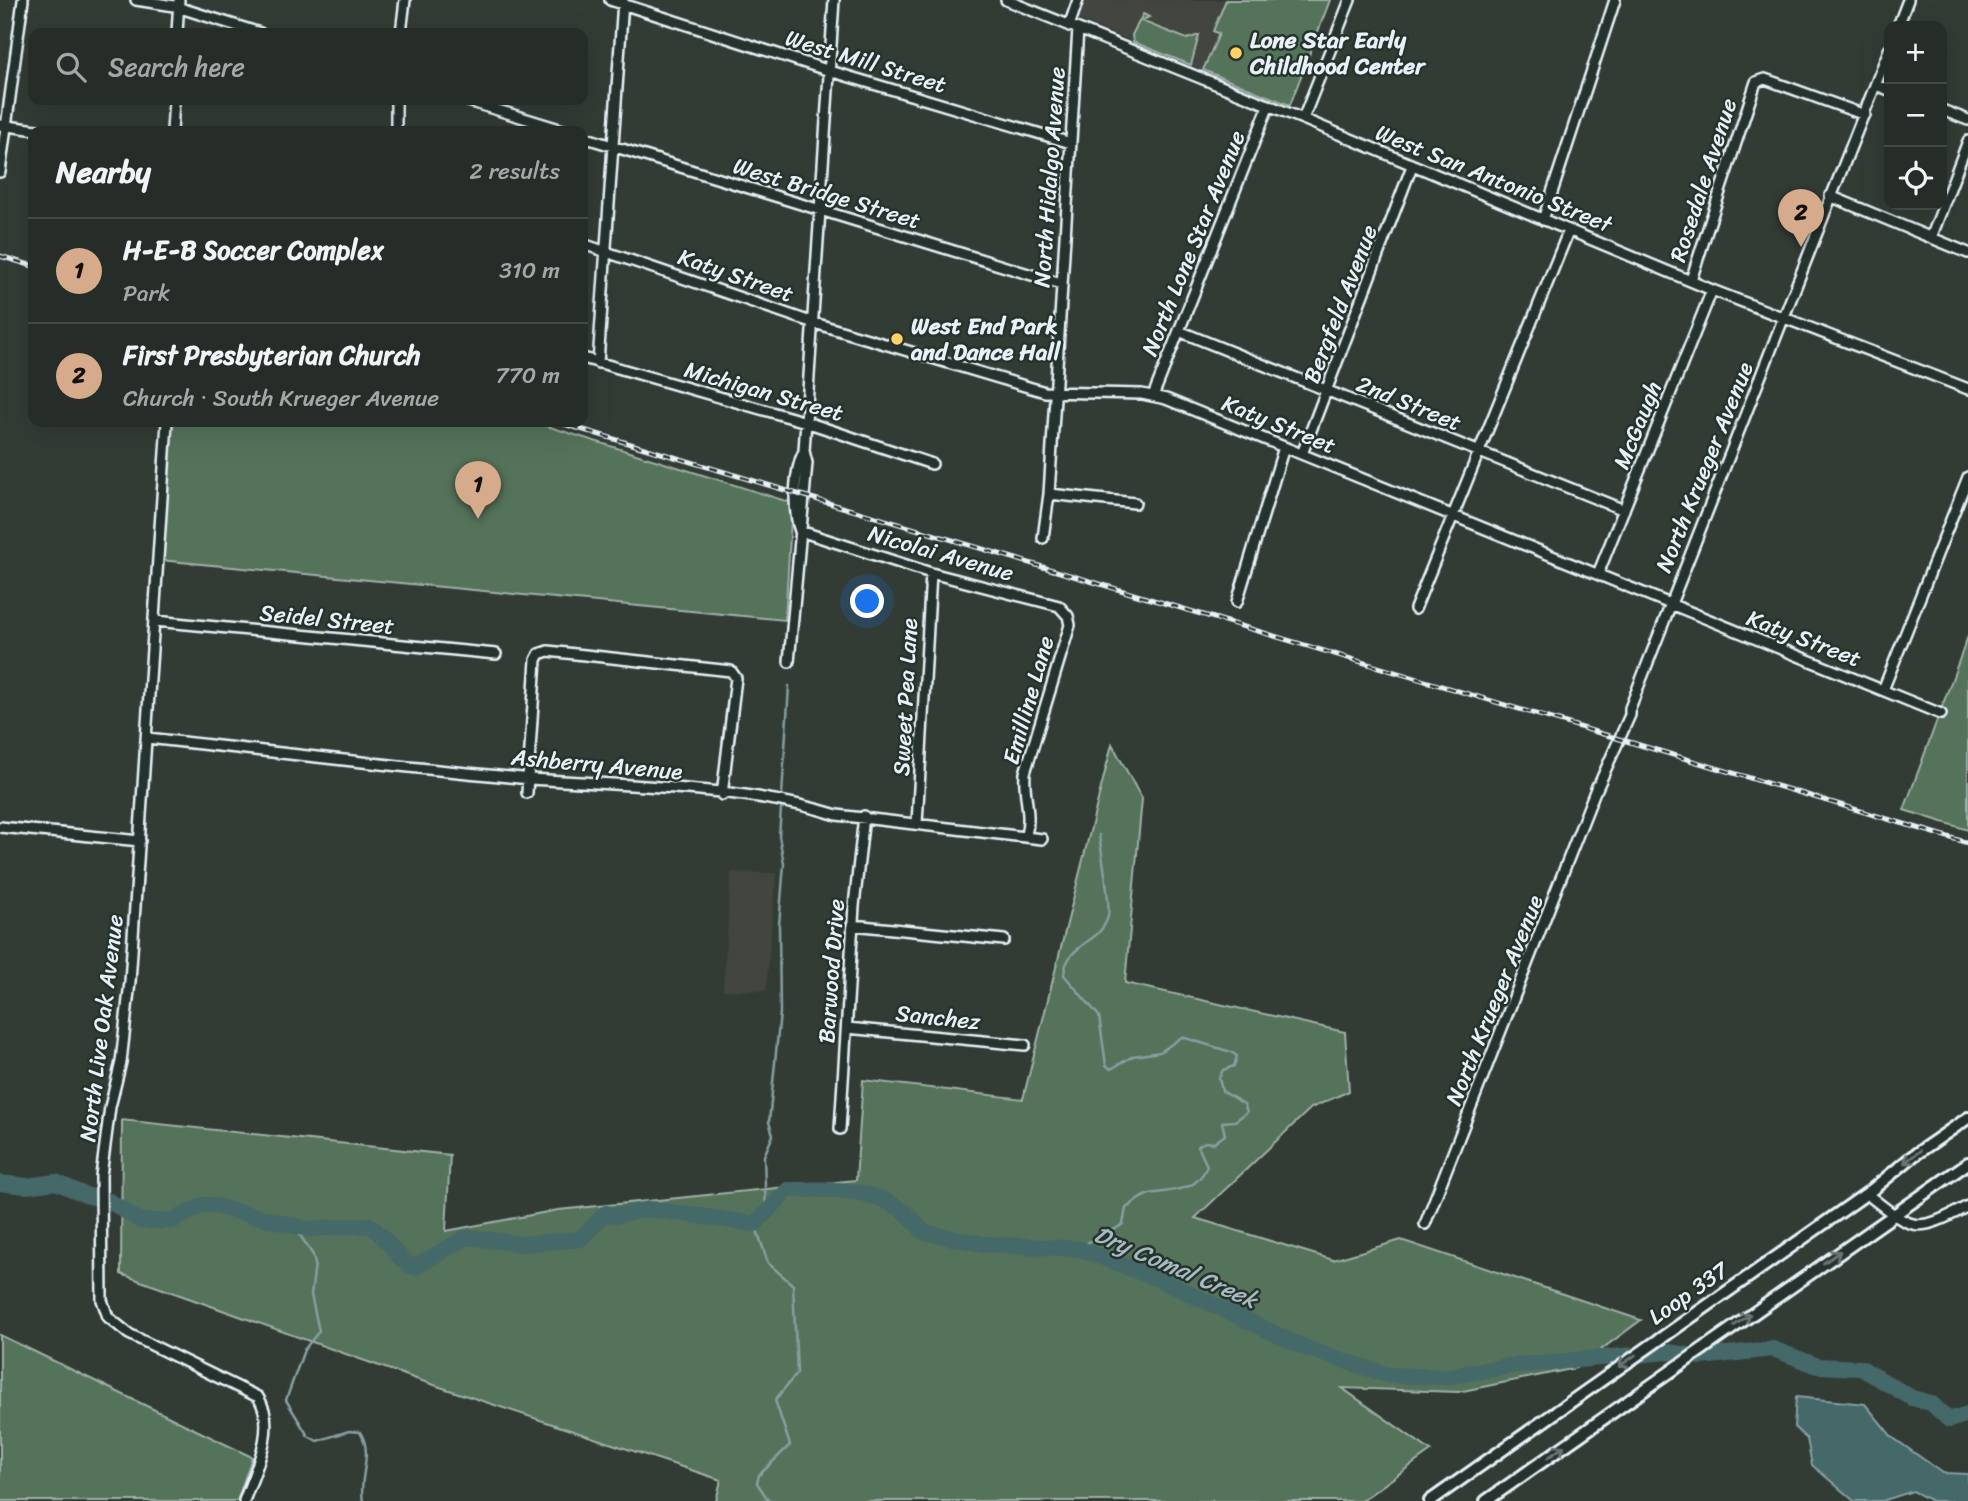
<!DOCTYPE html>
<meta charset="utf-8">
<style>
body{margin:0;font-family:Sriracha,sans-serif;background:#2e3430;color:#f1f3f6}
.controls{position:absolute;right:21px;top:21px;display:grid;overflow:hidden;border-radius:14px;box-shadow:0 7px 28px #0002}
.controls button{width:63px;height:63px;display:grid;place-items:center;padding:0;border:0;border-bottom:2px solid #424845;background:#262c28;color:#f1f3f6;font:35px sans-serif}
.you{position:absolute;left:868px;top:602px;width:24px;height:24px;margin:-18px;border:5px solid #fff;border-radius:50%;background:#1a73e8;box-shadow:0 0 0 10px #1a73e833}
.badge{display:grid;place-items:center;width:46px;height:46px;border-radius:50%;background:#d6ab8b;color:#111;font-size:23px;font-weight:700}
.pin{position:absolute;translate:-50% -58px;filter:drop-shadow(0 2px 4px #0008)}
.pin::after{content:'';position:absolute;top:37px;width:24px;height:21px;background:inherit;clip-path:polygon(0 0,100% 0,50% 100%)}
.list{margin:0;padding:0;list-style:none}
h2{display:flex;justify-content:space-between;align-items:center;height:91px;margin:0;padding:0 28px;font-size:30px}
h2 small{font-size:23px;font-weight:400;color:#a4a7a8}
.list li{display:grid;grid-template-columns:46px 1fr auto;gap:21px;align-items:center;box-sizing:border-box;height:105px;padding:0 28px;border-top:2px solid #424845}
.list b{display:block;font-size:26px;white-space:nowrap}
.list p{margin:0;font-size:23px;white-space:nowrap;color:#a4a7a8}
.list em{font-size:23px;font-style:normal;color:#a4a7a8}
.icon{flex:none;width:38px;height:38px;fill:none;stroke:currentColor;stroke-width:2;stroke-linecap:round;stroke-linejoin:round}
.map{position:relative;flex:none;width:1968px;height:1501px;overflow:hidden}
.search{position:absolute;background:#262c28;box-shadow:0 7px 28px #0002;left:28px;top:28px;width:560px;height:77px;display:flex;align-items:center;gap:18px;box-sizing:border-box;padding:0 24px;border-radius:14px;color:#a4a7a8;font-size:26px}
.panel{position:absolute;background:#262c28;box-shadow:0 7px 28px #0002;left:28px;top:126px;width:560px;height:301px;border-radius:14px}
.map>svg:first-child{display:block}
.built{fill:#42443f}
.green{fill:#54725a;stroke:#9eb2a9;stroke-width:2}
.water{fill:#446869;stroke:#869fa2;stroke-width:2}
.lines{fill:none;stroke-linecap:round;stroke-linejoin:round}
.stream{stroke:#869fa2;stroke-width:2.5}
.river{stroke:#446869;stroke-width:16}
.minor-casing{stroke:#e8f1f8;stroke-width:14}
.major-casing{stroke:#e8f1f8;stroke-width:16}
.minor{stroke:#26332d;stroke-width:9}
.major{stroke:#26332d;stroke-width:10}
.rail-casing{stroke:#e8f1f8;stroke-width:5}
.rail{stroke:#26332d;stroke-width:2.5;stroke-dasharray:8;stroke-linecap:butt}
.oneway{stroke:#6a7674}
.poi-dot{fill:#ffd166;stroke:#26332d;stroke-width:2.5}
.labels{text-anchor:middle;stroke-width:5;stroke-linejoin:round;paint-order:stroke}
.poi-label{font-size:23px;font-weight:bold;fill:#e8f1f8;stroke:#26332d;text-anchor:start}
.street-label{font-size:23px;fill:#e8f1f8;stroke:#26332d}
.water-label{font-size:24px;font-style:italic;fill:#a6babf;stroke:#26332d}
</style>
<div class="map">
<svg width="1968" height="1501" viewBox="0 0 1968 1501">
<rect width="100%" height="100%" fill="#333b35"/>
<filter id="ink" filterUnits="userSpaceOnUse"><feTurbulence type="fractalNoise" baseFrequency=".0143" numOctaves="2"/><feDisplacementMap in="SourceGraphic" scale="14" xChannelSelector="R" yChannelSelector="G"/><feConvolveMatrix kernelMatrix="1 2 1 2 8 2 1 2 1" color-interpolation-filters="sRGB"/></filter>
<g filter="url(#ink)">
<path class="built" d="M1081 0H1330L1290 105 1074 18Z
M731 872 776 873 766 991 723 990Z"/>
<path class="green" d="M1226 0H1330L1290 105 1203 70 1219 34 1213 31Z
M1143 14 1149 17 1141 21 1187 39 1199 35 1191 65 1133 42 1132 35Z
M172 422H534L792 503 785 620 160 560Z
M1968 636V830L1904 810Z
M1112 744 1142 799 1125 983 1345 1032 1349 1091 1311 1108 1195 1218 1333 1260 1401 1240 1641 1320 1576 1368 1458 1392 1342 1388 1431 1451 1361 1501H716L721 1480 416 1379 121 1274 122 1120 450 1155 446 1231 558 1210 856 1180 863 1080 1023 1099Z
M0 1335 252 1457 237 1501H0Z"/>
<path class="water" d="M1796 1397 1865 1404 1892 1437 1943 1473 1968 1474V1501H1932L1913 1491 1882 1501H1854L1812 1465 1807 1439 1794 1427Z"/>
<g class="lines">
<path class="stream" d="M782 795 789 686
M766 1215 764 1156 773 1135 769 1122 780 1013 779 925 784 864 779 836 781 809
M755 1224 768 1263 793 1285 797 1373 775 1400 790 1445 759 1475 757 1483 769 1501
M294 1226 313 1255 315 1264 311 1295 319 1331 304 1350 286 1400 308 1436 317 1441 349 1431 360 1432C374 1454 358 1477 363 1501
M1081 1249C1099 1231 1107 1236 1123 1224L1126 1208C1133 1204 1141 1196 1150 1194 1174 1189 1196 1193 1207 1166L1198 1146 1205 1142 1214 1143 1225 1135 1222 1122 1235 1121 1247 1112 1244 1104 1222 1091 1219 1078 1223 1070 1234 1066 1237 1056 1231 1052 1182 1037 1160 1052 1133 1056 1111 1069 1106 1065 1099 1016 1064 975C1065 944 1102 943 1108 916 1111 906 1101 848 1099 835"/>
<path class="river" d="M0 1183 26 1186 56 1182 85 1195 109 1201 141 1221H172L203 1205H211L308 1229 369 1225C385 1234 401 1266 415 1267L467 1237 522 1244 580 1239 606 1213 618 1215 649 1209 755 1224 788 1190C839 1189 891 1186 923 1232L983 1244 1081 1249 1160 1280 1308 1349 1388 1375 1445 1377 1509 1366 1668 1352 1701 1357 1773 1349 1818 1366 1861 1368 1912 1398 1931 1403 1949 1420 1968 1414"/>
<g class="minor-casing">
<path id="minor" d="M136 0 174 6 260 33
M610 0 830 71 1071 143
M1006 0 1303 119 1712 290 1968 389
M1069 26 1078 0
M1898 26 1908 0
M177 33 179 0
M401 33 405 0
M1876 85 1889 90
M465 100 566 131
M1942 110 1968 120
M1303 119 1350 0
M0 125 44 131
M172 131 174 100
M396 131V100
M583 137 1061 284
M0 172 23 0
M1830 196 1968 253
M1543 220 1615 0
M1931 238 1968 141
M583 244 811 322 1045 392 1142 394 1166 399 1941 714
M1691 280 1756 82 1765 79 1865 115
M1179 331 1624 510
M583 358 806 422 932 464
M598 363 623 1
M1153 396 1269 105
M167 422 130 982 121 1062 110 1107 101 1176 102 1300 108 1317 129 1334 258 1397C278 1427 255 1470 244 1501
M1302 454 1412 166
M1049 494 1135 503
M800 531 931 573 1059 606 1068 616 1070 625 1025 773C1023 795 1032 813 1026 835
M800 531C792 509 794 471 804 451
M1043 538 1049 494 1078 29
M1598 574 1712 290
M1237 602 1284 447
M1415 609 1569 230
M155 621 496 654
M789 662 807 463 804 451 834 0
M1883 690 1968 477
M147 738C275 752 404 768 532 779 627 786 747 786 837 815L1042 839
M1597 789 1630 715V708L1889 50
M527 793 536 660 539 654 548 651 731 671 736 678 722 795
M917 824 931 573
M0 827 140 841
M852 925 1004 940
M847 1028 1025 1045
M840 1129 854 906 864 816
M1867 1194C1913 1230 1914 1235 1968 1206
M1425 1224 1597 786"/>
</g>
<g class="major-casing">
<path id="major" d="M1430 1501 1873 1189 1913 1156 1968 1118
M1486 1501 1968 1163"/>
</g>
<use href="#minor" class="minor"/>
<use href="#major" class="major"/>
<g class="rail-casing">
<path id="rail" d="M0 256 33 266
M557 422 1968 843"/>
</g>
<use href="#rail" class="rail"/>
</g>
<defs><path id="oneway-shaft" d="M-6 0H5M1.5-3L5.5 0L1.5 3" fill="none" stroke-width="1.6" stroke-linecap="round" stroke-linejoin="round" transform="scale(1.75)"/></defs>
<g class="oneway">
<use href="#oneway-shaft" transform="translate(1912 1157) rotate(142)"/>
<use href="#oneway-shaft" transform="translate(1832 1257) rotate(-35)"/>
<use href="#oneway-shaft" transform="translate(1742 1320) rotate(-35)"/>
<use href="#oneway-shaft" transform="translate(1627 1361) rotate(145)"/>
<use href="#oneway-shaft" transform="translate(1556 1452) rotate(-35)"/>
</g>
</g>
<g class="poi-dot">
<circle cx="1236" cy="53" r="7"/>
<circle cx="897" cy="339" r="7"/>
</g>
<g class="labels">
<g class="poi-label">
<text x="1250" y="48">Lone Star Early<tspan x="1250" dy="26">Childhood Center</tspan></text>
<text x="911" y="334">West End Park<tspan x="911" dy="26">and Dance Hall</tspan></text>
</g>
<g class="street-label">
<text transform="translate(866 61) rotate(17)" y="8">West Mill Street</text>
<text transform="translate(1049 177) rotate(-86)" y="8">North Hidalgo Avenue</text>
<text transform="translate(1494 178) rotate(22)" y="8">West San Antonio Street</text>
<text transform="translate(1703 180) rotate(-72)" y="8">Rosedale Avenue</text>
<text transform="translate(827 193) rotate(17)" y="8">West Bridge Street</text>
<text transform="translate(1193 243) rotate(-68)" y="8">North Lone Star Avenue</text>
<text transform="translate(736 275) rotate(19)" y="8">Katy Street</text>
<text transform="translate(1340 304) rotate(-69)" y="8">Bergfeld Avenue</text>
<text transform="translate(764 391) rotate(16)" y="8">Michigan Street</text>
<text transform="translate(1409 403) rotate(22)" y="8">2nd Street</text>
<text transform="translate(1279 424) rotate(22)" y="8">Katy Street</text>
<text transform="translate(1637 425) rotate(-68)" y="8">McGaugh</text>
<text transform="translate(1704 467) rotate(-68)" y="8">North Krueger Avenue</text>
<text transform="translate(941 553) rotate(16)" y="8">Nicolai Avenue</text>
<text transform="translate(327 619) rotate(6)" y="8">Seidel Street</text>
<text transform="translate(1804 638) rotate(21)" y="8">Katy Street</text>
<text transform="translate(905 697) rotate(-87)" y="8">Sweet Pea Lane</text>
<text transform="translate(1028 700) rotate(-74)" y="8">Emilline Lane</text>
<text transform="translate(597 764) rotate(5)" y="8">Ashberry Avenue</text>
<text transform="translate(831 971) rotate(-86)" y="8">Barwood Drive</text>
<text transform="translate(1494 1000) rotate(-68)" y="8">North Krueger Avenue</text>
<text transform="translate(938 1017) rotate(6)" y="8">Sanchez</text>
<text transform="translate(101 1028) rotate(-83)" y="8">North Live Oak Avenue</text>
<text transform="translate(1688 1293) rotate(-35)" y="8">Loop 337</text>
</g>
<g class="water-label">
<text transform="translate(1176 1267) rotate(23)" y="8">Dry Comal Creek</text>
</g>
</g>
</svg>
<div class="controls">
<button>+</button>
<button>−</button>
<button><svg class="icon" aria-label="locate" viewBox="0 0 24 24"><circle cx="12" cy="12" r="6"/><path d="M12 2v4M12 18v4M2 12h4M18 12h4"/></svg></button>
</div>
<div class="you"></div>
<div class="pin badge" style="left:478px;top:519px">1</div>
<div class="pin badge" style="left:1801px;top:247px">2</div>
<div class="search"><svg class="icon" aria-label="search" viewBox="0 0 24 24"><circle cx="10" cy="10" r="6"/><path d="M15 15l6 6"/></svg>Search here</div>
<section class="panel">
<h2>Nearby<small>2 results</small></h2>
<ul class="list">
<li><span class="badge">1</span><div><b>H-E-B Soccer Complex</b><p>Park</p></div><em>310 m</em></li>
<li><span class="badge">2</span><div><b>First Presbyterian Church</b><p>Church · South Krueger Avenue</p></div><em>770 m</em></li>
</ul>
</section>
</div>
